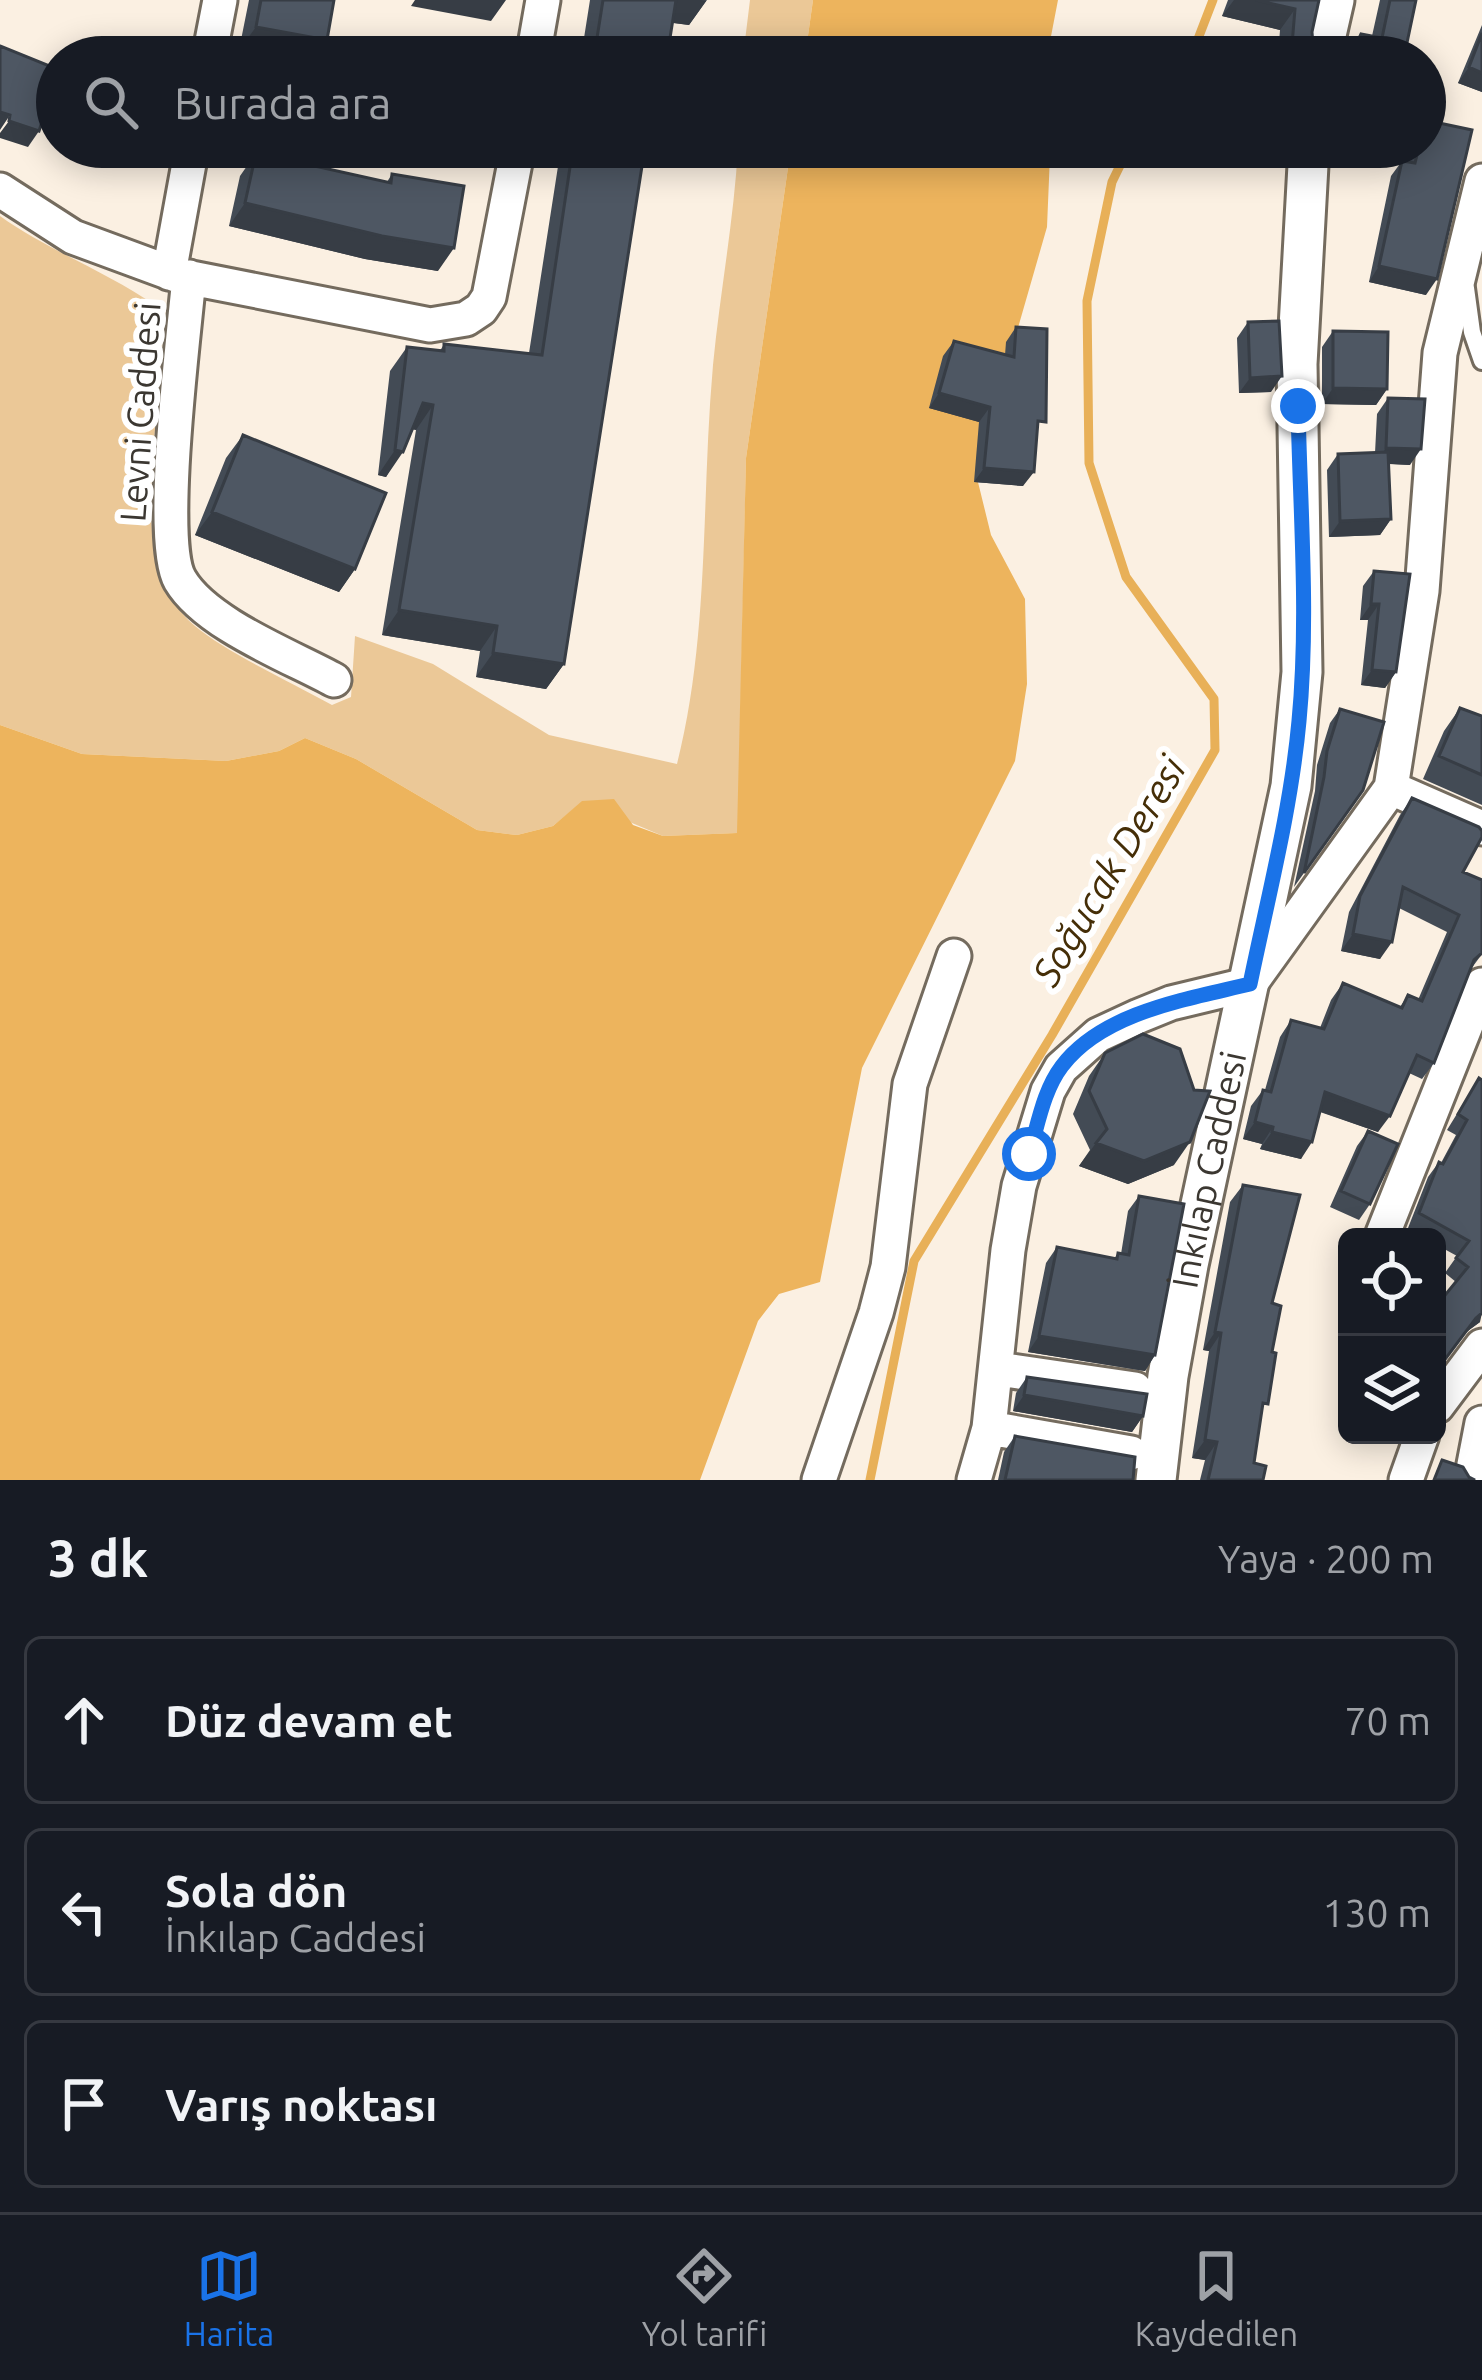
<!DOCTYPE html>
<html lang="tr">
<meta charset="utf-8">
<style>
body{margin:0;font-family:Ubuntu,sans-serif;background:#242831;color:#f1f3f6}
.controls{position:absolute;right:36px;bottom:36px;display:grid;overflow:hidden;border-radius:18px;box-shadow:0 6px 30px #0003}
.controls button{width:108px;height:108px;display:grid;place-items:center;padding:0;border:0;border-bottom:3px solid #363941;background:#171b24;color:#f1f3f6;font:60px sans-serif}
.stop{position:absolute;width:36px;height:36px;margin:-27px;border:9px solid #1a73e8;border-radius:50%;background:#fff}
.stop.end{background:#1a73e8;border-color:#fff;box-shadow:0 3px 12px #0008}
.list{margin:0;padding:0;list-style:none}
h2{display:flex;justify-content:space-between;align-items:center;height:156px;margin:0;padding:0 48px;font-size:51px}
h2 small{font-size:39px;font-weight:400;color:#9ea1a6}
.list li{display:grid;grid-template-columns:78px 1fr auto;gap:36px;align-items:center;box-sizing:border-box;height:168px;margin:0 24px 24px;padding:0 24px;border:3px solid #363941;border-radius:18px}
.list b{display:block;font-size:45px;white-space:nowrap}
.list p{margin:0;font-size:39px;white-space:nowrap;color:#9ea1a6}
.list em{font-size:39px;font-style:normal;color:#9ea1a6}
.icon{flex:none;width:66px;height:66px;fill:none;stroke:currentColor;stroke-width:2;stroke-linecap:round;stroke-linejoin:round}
.map{position:relative;flex:none;width:1482px;height:1480px;overflow:hidden}
.search{position:absolute;background:#171b24;box-shadow:0 6px 30px #0003;left:36px;right:36px;top:36px;height:132px;display:flex;align-items:center;gap:30px;box-sizing:border-box;padding:0 42px;border-radius:66px;color:#9ea1a6;font-size:45px}
.sheet{height:732px;background:#171b24}
nav{display:flex;justify-content:space-around;align-items:center;box-sizing:border-box;height:168px;border-top:3px solid #363941;background:#171b24;font-size:33px;color:#9ea1a6}
nav a{display:grid;justify-items:center;gap:6px}
nav .on{color:#1a73e8}
.map>svg:first-child{display:block}
.green{fill:#ebc897}
.forest{fill:#edb45d}
.lines{fill:none;stroke-linecap:round;stroke-linejoin:round}
.stream{stroke:#e8b058;stroke-width:9}
.service-casing{stroke:#746b5e;stroke-width:22}
.minor-casing{stroke:#746b5e;stroke-width:39}
.tertiary-casing{stroke:#746b5e;stroke-width:45}
.service{stroke:#fff;stroke-width:16}
.minor{stroke:#fff;stroke-width:33}
.tertiary{stroke:#fff;stroke-width:39}
.wall{fill:#434b55}
.shaded-wall{fill:#373d45}
.building{fill:#4e5763;stroke:#373d45;stroke-width:3}
.route{stroke:#1a73e8;stroke-width:15}
.labels{text-anchor:middle;stroke-width:12;stroke-linejoin:round;paint-order:stroke}
.street-label{font-size:36px;fill:#3b3731;stroke:#fff}
.water-label{font-size:39px;font-style:italic;fill:#452e07;stroke:#fff}
</style>
<div class="map">
<svg width="1482" height="1480" viewBox="0 0 1482 1480">
<rect width="100%" height="100%" fill="#fbf0e2"/>
<path class="green" d="M750 0H813L805 57H743Z
M738 147H791L746 458 738 833 663 836 582 802 553 826 517 835 477 830 356 759 305 738 279 751 226 761 82 754 0 725V216C49 251 106 271 156 306 175 404 112 555 195 626 227 653 293 683 332 705L351 697 355 636 433 664 549 735 677 764C710 634 701 498 713 365 720 292 734 220 738 147Z"/>
<path class="forest" d="M813 0H1058L1047 57H805Z
M791 147H1049L1050 155 1047 227 976 474 991 535 1025 599 1027 684 1015 761 862 1068 820 1282 779 1294 758 1321 700 1480H0V725L82 754 226 761 279 751 305 738 356 759 477 830 517 835 553 826 582 801 614 799 633 825 663 836 737 833 746 458Z"/>
<g class="lines">
<path class="stream" d="M1191 57 1213 0
M870 1480 914 1261 1052 1035 1215 750 1214 699 1126 577 1089 463 1087 301 1112 182 1129 147"/>
<g class="service-casing">
<path id="service" d="M1466 288 1472 332 1482 361"/>
</g>
<g class="minor-casing">
<path id="minor" d="M209 57 220 0
M533 57 543 0
M0 190 73 237 176 275 430 325 466 319 481 309 489 297 518 147
M169 273 192 147
M189 277C184 334 157 541 180 580 206 624 290 656 334 680
M1391 788 1482 828
M1382 1236 1482 985
M998 1369 1135 1389
M1437 1406 1482 1346
M989 1428 1131 1453
M819 1480 876 1313 888 1267 910 1084 954 956
M974 1480 989 1428 1008 1250 1019 1186 1048 1091 1061 1068 1098 1035 1139 1016 1171 1003 1250 984 1391 788 1422 591 1440 353 1482 181
M1406 1480 1422 1435
M1471 1480 1482 1423"/>
</g>
<g class="tertiary-casing">
<g id="tertiary">
<path d="M1321 57 1334 0"/>
<path id="s1" d="M1156 1480 1168 1376 1188 1265 1291 786 1302 672 1297 364 1309 147"/>
</g>
</g>
<use href="#service" class="service"/>
<use href="#minor" class="minor"/>
<use href="#tertiary" class="tertiary"/>
</g>
<path class="wall" d="M249 0H334L315 57H277L239 50Z
M590 0H707L689 25 673 23 667 57H581Z
M1228 0H1319L1312 32 1313 45 1326 57H1278L1280 30 1222 16Z
M1380 0H1416L1404 57H1345L1361 34 1372 36Z
M1482 25V92L1458 83Z
M561 147H645L564 664 546 689 476 677 480 651 382 635 416 430 412 429 386 477 378 475 390 371 407 347 440 351 444 344 529 353Z
M1411 147H1425L1426 295 1369 282 1391 176 1402 161 1408 162Z
M256 153 387 182 392 174 438 271 365 259 229 226 240 176Z
M1248 322 1271 392 1239 393 1237 338Z
M1016 327 1037 435 1023 486 974 482 979 422 929 408 943 356 954 341 1005 355 1006 342Z
M1333 331 1387 389 1376 405 1322 404V347Z
M1388 398 1410 465 1389 464 1391 519 1380 535 1329 537 1327 470 1338 454 1375 453 1377 414Z
M243 435 355 569 339 592 195 535 226 458Z
M1374 571 1396 672 1385 688 1361 685 1368 620H1360L1363 586Z
M1460 708 1482 716V805L1423 779 1444 731Z
M1340 709 1363 790 1294 887 1315 791 1317 765 1330 723Z
M1412 798 1463 872 1482 880V954L1471 969 1434 1063 1422 1079 1409 1073 1378 1132 1320 1112 1301 1159 1260 1149 1262 1144 1243 1139 1251 1106 1263 1090H1265L1280 1037 1291 1020 1320 1028 1331 1000 1343 983 1400 1007 1408 995 1418 1000 1447 932 1399 908 1380 959 1341 951 1349 912 1400 815Z
M1105 1053 1174 1165 1128 1184 1079 1166 1090 1150 1073 1114 1089 1076Z
M1479 1078 1480 1322 1465 1333 1456 1282 1445 1273 1457 1256 1437 1245V1237H1423L1408 1228 1428 1177 1439 1162 1441 1163 1456 1135 1447 1130Z
M1368 1131 1370 1204 1359 1220 1330 1207 1357 1146Z
M1243 1185 1272 1303 1261 1414 1254 1463 1263 1480H1200L1205 1460 1192 1458 1209 1351 1203 1350 1230 1202Z
M1139 1196 1155 1355 1145 1371 1028 1352 1046 1263 1057 1247 1114 1259 1118 1253 1121 1254 1128 1211Z
M1027 1377 1143 1416 1132 1432 1013 1411 1016 1393Z
M1015 1436 1133 1480H998L1004 1452Z"/>
<path class="shaded-wall" d="M415 0H506L491 21 411 6Z
M674 0H701L706 1 689 25 660 21Z
M1234 0H1256L1295 9 1280 30 1222 16Z
M256 27 327 40 315 57H277L239 50Z
M1469 67 1482 73V92L1458 83Z
M0 112 10 115 0 130Z
M9 121 39 131 28 147 0 138V133Z
M245 203 454 248 438 271 365 259 229 226Z
M1379 266 1437 279 1426 295 1369 282Z
M1282 376 1271 392 1239 393 1250 378Z
M1333 388 1387 389 1376 405 1322 404Z
M939 393 990 407 979 422 929 408Z
M423 403 433 405 416 430 406 427Z
M1386 448 1421 449 1410 465 1375 463Z
M395 450 403 452 386 477 378 475Z
M984 468 1034 472 1023 486 974 482Z
M212 512 355 569 339 592 195 535Z
M1391 519 1380 535 1329 537 1340 521Z
M1371 604H1379L1368 620H1360Z
M399 610 497 626 480 651 382 635Z
M493 653 564 664 546 689 476 677Z
M1372 670 1396 672 1385 688 1361 685Z
M1353 934 1392 942 1380 959 1341 951Z
M1325 1092 1390 1116 1378 1132 1313 1109Z
M1255 1122 1273 1127 1262 1144 1243 1139Z
M1272 1132 1312 1142 1301 1159 1260 1149Z
M1190 1142 1174 1165 1128 1184 1079 1166 1096 1143Z
M1482 1313 1480 1322 1465 1333 1476 1318Z
M1215 1332 1221 1333 1209 1351 1203 1350Z
M1039 1336 1155 1355 1145 1371 1028 1352Z
M1024 1395 1143 1416 1132 1432 1013 1411Z
M1205 1440 1217 1442 1205 1460 1192 1458Z"/>
<path class="building" d="M261 0H334L327 40 256 27Z
M603 0H676L667 57H594Z
M1256 0H1319L1312 32 1313 45 1326 57H1291L1295 9Z
M1390 0H1416L1404 57H1346L1352 53 1361 34 1382 38Z
M1482 33V73L1469 67Z
M0 46 57 69V76L39 131 9 121 10 115 0 112Z
M1425 120 1472 130 1437 279 1379 266 1402 161 1415 163 1419 147H1425Z
M573 147H645L564 664 493 653 497 626 399 610 433 405 423 403 403 452 395 450 407 347 444 351V344L542 355Z
M256 153 391 183 392 174 464 186 454 248 382 236 245 203Z
M1279 321 1282 376 1250 378 1248 322Z
M1016 327 1047 329 1046 422 1038 421 1034 472 984 468 990 407 939 393 954 341 1014 357Z
M1333 331 1388 332 1387 389 1333 388Z
M1388 398 1425 399 1421 449 1386 448Z
M243 435 386 493 355 569 212 512Z
M1388 452 1391 519 1340 521 1338 454Z
M1374 571 1410 574 1396 672 1372 670 1379 604H1371Z
M1460 708 1482 716V775L1439 756Z
M1340 709 1384 722 1363 790 1304 873 1324 777 1327 751Z
M1412 798 1479 827 1482 831V837L1463 872 1482 880V953L1474 960 1434 1063 1417 1055 1390 1116 1325 1092 1312 1142 1272 1132 1273 1127 1255 1122 1263 1090 1271 1092 1291 1020 1324 1029 1343 983 1402 1008 1408 995 1422 1001 1459 915 1403 887 1392 942 1353 934 1360 896Z
M1143 1034 1180 1049 1194 1090 1210 1091 1190 1142 1144 1161 1096 1143 1107 1129 1089 1091 1105 1053Z
M1479 1078 1482 1080V1313L1476 1318 1437 1370V1305L1468 1267 1456 1258 1469 1241 1419 1213 1439 1162 1443 1164 1467 1120 1458 1114Z
M1368 1131 1398 1144 1370 1204 1341 1191Z
M1243 1185 1300 1195 1272 1303 1281 1306 1272 1352 1276 1353 1268 1404 1263 1403 1254 1463 1266 1466 1263 1480H1208L1217 1442 1205 1440 1221 1333 1215 1332Z
M1139 1196 1184 1204 1155 1355 1039 1336 1057 1247 1117 1259 1118 1253 1129 1255Z
M1027 1377 1147 1394 1143 1416 1024 1395Z
M1015 1436 1135 1457 1133 1480H1005Z
M1442 1460 1463 1467 1469 1477 1475 1480H1434Z"/>
<g class="lines">
<path class="route" d="M1029 1154C1038 1125 1043 1091 1062 1066 1103 1012 1188 999 1250 984 1268 897 1291 809 1299 721 1309 617 1300 510 1298 406"/>
</g>
<g class="labels">
<g class="street-label">
<text transform="translate(140 412) rotate(-86)" y="13">Levni Caddesi</text>
<text dy="13" stroke="none"><textPath href="#s1" startOffset="315">İnkılap Caddesi</textPath></text>
</g>
<g class="water-label">
<text transform="translate(1109 871) rotate(-59)" y="14">Soğucak Deresi</text>
</g>
</g>
</svg>
<div class="controls">
<button><svg class="icon" aria-label="locate" viewBox="0 0 24 24"><circle cx="12" cy="12" r="6"/><path d="M12 2v4M12 18v4M2 12h4M18 12h4"/></svg></button>
<button><svg class="icon" aria-label="layers" viewBox="0 0 24 24"><path d="M12 4l9 5-9 5-9-5zM3 14l9 5 9-5"/></svg></button>
</div>
<div class="stop" style="left:1029px;top:1154px"></div>
<div class="stop end" style="left:1298px;top:406px"></div>
<div class="search"><svg class="icon" aria-label="search" viewBox="0 0 24 24"><circle cx="10" cy="10" r="6"/><path d="M15 15l6 6"/></svg>Burada ara</div>
</div>
<section class="sheet">
<h2>3 dk<small>Yaya · 200 m</small></h2>
<ul class="list">
<li><svg class="icon" aria-label="ahead" viewBox="0 0 24 24"><path d="M12 20V5M6 11l6-6 6 6"/></svg><div><b>Düz devam et</b></div><em>70 m</em></li>
<li><svg class="icon" aria-label="left" viewBox="0 0 24 24"><path d="M17 20v-9H6M10 6l-5 5 5 5"/></svg><div><b>Sola dön</b><p>İnkılap Caddesi</p></div><em>130 m</em></li>
<li><svg class="icon" aria-label="arrive" viewBox="0 0 24 24"><path d="M6 21V4h12l-3 4 3 4H6"/></svg><div><b>Varış noktası</b></div></li>
</ul>
</section>
<nav>
<a class="on"><svg class="icon" aria-label="map" viewBox="0 0 24 24"><path d="M3 6l6-2 6 2 6-2v14l-6 2-6-2-6 2zM9 4v14M15 6v14"/></svg>Harita</a>
<a><svg class="icon" aria-label="directions" viewBox="0 0 24 24"><path d="M12 3l9 9-9 9-9-9zM9 14v-3h6M13 9l2 2-2 2"/></svg>Yol tarifi</a>
<a><svg class="icon" aria-label="saved" viewBox="0 0 24 24"><path d="M7 4h10v16l-5-4-5 4z"/></svg>Kaydedilen</a>
</nav>
